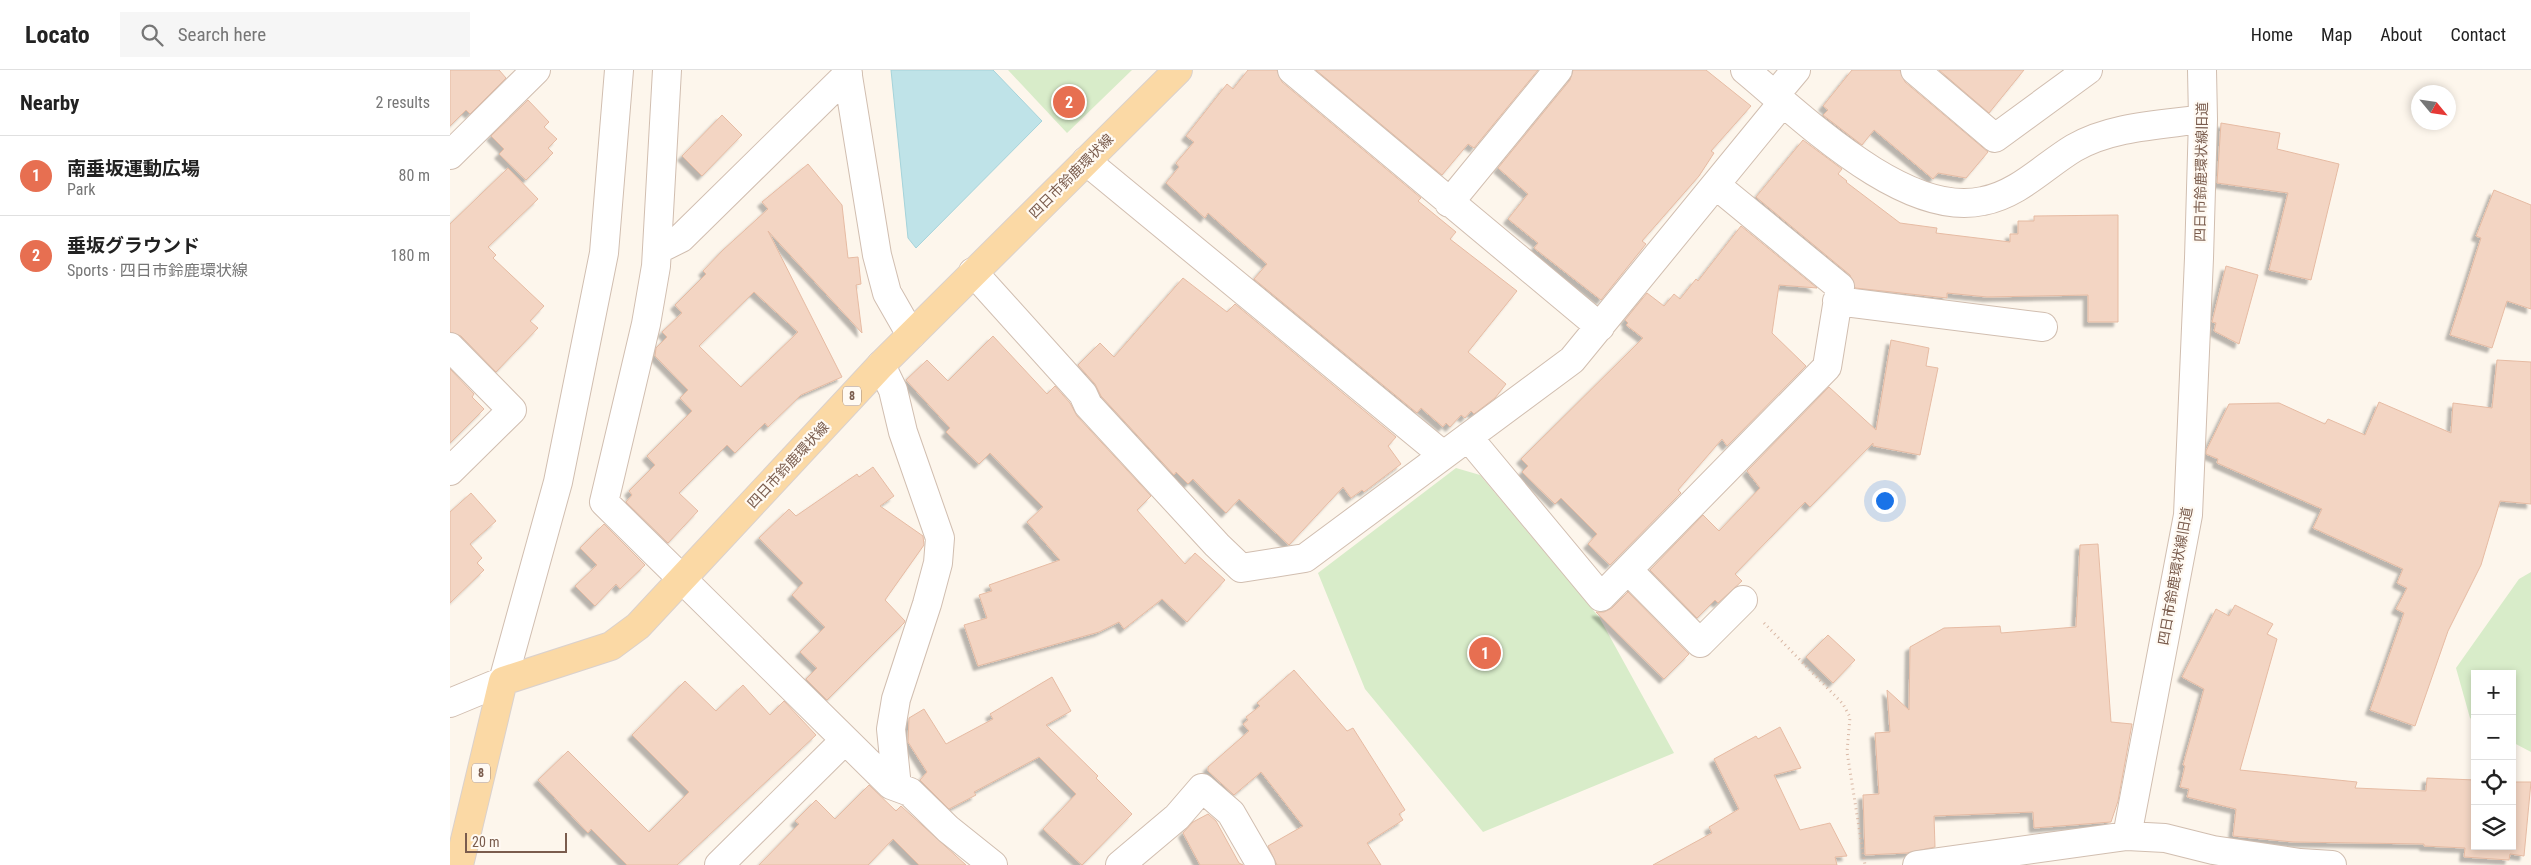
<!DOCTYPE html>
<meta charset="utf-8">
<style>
body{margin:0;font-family:"Roboto Condensed","Noto Sans JP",sans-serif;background:#f6f6f6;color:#222}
.controls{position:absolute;right:15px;bottom:15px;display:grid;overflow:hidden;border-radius:0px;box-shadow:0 2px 8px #0003}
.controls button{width:45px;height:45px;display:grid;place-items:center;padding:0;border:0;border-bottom:1px solid #e0e0e0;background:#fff;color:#222;font:25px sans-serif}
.compass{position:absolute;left:1961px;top:15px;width:45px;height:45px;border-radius:50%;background:#fff;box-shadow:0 2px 8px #0003;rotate:119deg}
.scale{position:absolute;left:15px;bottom:12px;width:102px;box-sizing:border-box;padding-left:5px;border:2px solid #7a5c4d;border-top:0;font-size:14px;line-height:18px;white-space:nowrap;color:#7a5c4d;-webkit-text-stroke:4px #fffaf3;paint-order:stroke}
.you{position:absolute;left:1434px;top:430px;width:18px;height:18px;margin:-12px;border:4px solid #fff;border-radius:50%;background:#1a73e8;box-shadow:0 0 0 8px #1a73e833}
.badge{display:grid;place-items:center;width:32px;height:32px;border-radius:50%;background:#e76f51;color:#fff;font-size:16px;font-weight:700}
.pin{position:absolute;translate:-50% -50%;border:2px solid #fff;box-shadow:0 1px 5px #0006}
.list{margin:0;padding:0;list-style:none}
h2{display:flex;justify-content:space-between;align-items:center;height:65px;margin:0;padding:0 20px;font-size:21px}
h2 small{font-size:16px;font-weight:400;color:#767676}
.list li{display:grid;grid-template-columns:32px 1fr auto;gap:15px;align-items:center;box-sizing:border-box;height:80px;padding:0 20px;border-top:1px solid #e0e0e0}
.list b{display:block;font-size:19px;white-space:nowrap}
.list p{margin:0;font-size:16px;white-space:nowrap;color:#767676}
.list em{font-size:16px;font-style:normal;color:#767676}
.icon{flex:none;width:28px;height:28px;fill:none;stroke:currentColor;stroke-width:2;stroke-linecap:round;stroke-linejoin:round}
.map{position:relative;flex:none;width:2081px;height:795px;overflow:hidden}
header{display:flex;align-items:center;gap:30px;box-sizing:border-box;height:70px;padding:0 25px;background:#fff;border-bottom:1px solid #e0e0e0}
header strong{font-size:24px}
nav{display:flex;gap:28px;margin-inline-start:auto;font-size:18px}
.search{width:350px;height:45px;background:#f6f6f6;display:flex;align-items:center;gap:12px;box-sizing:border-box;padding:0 18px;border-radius:0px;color:#767676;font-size:19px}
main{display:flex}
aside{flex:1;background:#fff}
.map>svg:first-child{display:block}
.green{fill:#d8ecc9}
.water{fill:#bfe3e8;stroke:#a5d3da}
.building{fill:#f3d5c3;stroke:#e6bba3;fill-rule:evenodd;filter:url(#shadow)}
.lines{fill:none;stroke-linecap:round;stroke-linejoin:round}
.minor-casing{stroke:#d1beb0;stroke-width:30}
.major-casing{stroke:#dad1cd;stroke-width:30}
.path{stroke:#d9b8a5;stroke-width:3;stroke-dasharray:1 4;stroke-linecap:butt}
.minor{stroke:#fff;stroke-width:28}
.major{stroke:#fbd9a5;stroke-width:28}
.labels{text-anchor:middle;stroke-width:4.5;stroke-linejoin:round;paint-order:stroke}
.shield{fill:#fffaf3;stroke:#a28b7f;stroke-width:1}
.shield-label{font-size:12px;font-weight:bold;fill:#7a5c4d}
.street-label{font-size:14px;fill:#7a5c4d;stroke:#fffaf3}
</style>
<header>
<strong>Locato</strong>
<div class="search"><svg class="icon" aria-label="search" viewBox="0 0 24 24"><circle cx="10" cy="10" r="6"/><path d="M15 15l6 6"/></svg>Search here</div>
<nav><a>Home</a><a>Map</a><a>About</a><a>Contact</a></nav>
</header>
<main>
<aside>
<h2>Nearby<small>2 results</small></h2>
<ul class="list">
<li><span class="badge">1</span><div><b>南垂坂運動広場</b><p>Park</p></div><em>80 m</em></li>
<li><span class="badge">2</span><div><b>垂坂グラウンド</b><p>Sports · 四日市鈴鹿環状線</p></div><em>180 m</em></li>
</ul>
</aside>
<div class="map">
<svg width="2081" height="795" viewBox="0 0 2081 795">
<defs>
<filter id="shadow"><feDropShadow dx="-4.5" dy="4.5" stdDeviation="1" flood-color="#0004"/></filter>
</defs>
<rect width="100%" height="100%" fill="#fdf6ec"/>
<path class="green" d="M558 0H682L617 63Z
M1006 398 1030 405 1149 547 1224 683 1033 762 915 619 868 503Z
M2081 502V682L2062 672V604H2025V651L2020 648 2006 598 2069 509Z"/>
<path class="water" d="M441 0H543L592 51 466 178 458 168Z"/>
<path class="building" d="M0 0H49L56 8 20 44 16 40 0 56Z
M798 0H827L832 12 971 128 968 131 1006 162 1000 169 1067 221 1018 282 1056 314 1045 328 1024 344 1021 341 1015 348 1011 345 1000 357 996 353 993 357 971 338 967 343 804 209 817 194 758 143 755 148 716 113 729 97 726 93 744 72 736 66 777 14 783 19Z
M866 0H1088L1024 78 1018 74 992 105Z
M1123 0H1256L1301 36 1261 81 1264 83 1249 106 1192 171 1196 174 1151 230 1084 178 1088 173 1058 149 1078 124 1048 98 1120 10Z
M1402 0H1450L1455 12 1538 82 1516 108 1488 103 1483 109 1424 60 1412 75 1373 45 1378 40 1373 36Z
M1489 0H1574L1539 43Z
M78 30 99 52 94 57 107 69 98 78 103 83 76 110 49 84 54 79 41 66Z
M272 45 292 65 252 106 232 86Z
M1771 53 1830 63 1827 79 1889 94 1861 210 1819 200 1838 123 1767 113Z
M1353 70 1392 99 1388 104 1397 111 1396 112 1450 153 1487 158 1486 163 1560 172V164H1568V151H1584V146L1668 145V252H1638V225L1537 227 1497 223V228L1405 218 1400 205 1306 127Z
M358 94 392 135 398 188 408 187 411 214 406 215 412 263 318 161 392 307 351 325 318 357 315 353 285 383 277 375 229 423 248 441 218 473 176 432 182 425 179 421 205 395 197 386 242 341 230 328 238 320 205 286 206 278 217 267 212 262 232 243 225 235 256 204 253 201 273 180 318 139 312 132ZM304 222 348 262 291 317 249 276Z
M58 98 88 129 38 177 46 185 43 188 94 236 80 251 88 258 46 302 11 266 0 262V154Z
M2044 120 2081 135V239L2057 231 2042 278 2000 265 2031 168 2026 166Z
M1291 156 1367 218 1329 215 1322 263 1356 296 1277 376 1272 369 1228 420 1231 423 1160 495 1138 474 1147 464 1111 428 1105 434 1072 402 1078 396 1071 389 1193 268 1176 255 1178 253 1175 250 1197 223 1214 236 1224 224 1230 229 1246 209 1248 211Z
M1776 196 1808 205 1789 274 1764 261 1766 253 1762 252Z
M733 208 777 242 785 234 946 367 938 376 951 394 914 422 912 420 901 428 893 417 839 475 789 429 776 443 743 409 738 414 726 402 724 405 651 326 645 314 628 295 650 273 664 287Z
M543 266 597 324 605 316 620 333 627 346 701 426 687 440 735 494 745 483 775 510 737 552 712 529 674 559 669 552 649 562 528 596 514 555 537 548 529 525 542 521 539 515 610 490 577 452 593 437 540 383 529 394 496 362 500 358 456 310 477 290 498 311Z
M1441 270 1479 278 1476 296 1488 298 1470 385 1423 376V373L1360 437 1355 432 1285 504 1292 511 1268 533 1265 530 1247 548 1200 500 1253 445 1269 461 1310 418 1297 401 1379 317 1426 360Z
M2047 290 2081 292V434L2050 431 2031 495 1998 561 1965 656 1920 640 1954 543 1946 539 1957 518 1947 513 1953 499 1863 458 1872 439 1767 393 1768 389 1756 384V381L1779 334 1829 333 1875 354 1878 349 1915 365 1929 332 2001 363 2003 333 2042 338Z
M0 299 24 324 22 327 34 339 0 373Z
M423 397 444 426 430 436 473 466 474 475 435 530 455 551 454 553 377 630 356 609 367 598 350 582 375 557 342 525 353 513 309 468 339 439 346 446 407 404 409 407Z
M21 423 46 451 20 474 32 488 27 493 34 500 0 533V442Z
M154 454 195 495 170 519 166 514 145 536 125 516 147 495 130 478Z
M1648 474 1661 652 1682 654 1668 731 1661 752 1584 758 1583 742 1484 746 1485 777 1457 783 1415 785 1413 725 1429 724 1425 663 1440 662 1437 620 1459 640 1460 577 1494 558 1550 556 1551 563 1626 557 1630 475Z
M1178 522 1239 584 1214 609 1146 542H1154L1162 538Z
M1785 535 1823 554 1817 564 1827 569 1790 700 1907 712 1905 718 1976 721 1977 708 2025 710V776H2062V712H2081L2074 786 2060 784 2059 790 2014 787 2015 778 1974 776V774L1843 772 1783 766 1786 739 1737 727 1739 719 1730 717 1735 696 1733 695 1754 619 1732 607 1766 539 1779 546Z
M1378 565 1405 590 1383 613 1356 587Z
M844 600 897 661 903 658 955 740 949 744 953 750 917 773 931 795H827L818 776 853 756 811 702 784 725 758 701V697L799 661 793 654 798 650 796 647 810 636 807 633Z
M602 607 621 641 596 655 648 706 646 708 682 744 632 795 593 759 626 724 589 687 524 722 526 725 499 739 470 710 477 702 458 672 459 648 474 639 496 674 543 649 540 644Z
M235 611 266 641 293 615 320 645 334 631 366 665 227 795H177L141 759 138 763 88 710 118 681 199 762 239 722 182 665Z
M1330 657 1351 698 1324 705 1350 760 1380 753 1397 786 1385 787 1387 795H1203L1262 763 1259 757 1289 739 1264 689 1306 666 1308 669Z
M419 715 446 741 451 736 516 795H469L443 769 418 795H309L349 754 345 751 366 730 385 749Z
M758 744 766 751 789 793 793 795H750L733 763 743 752Z"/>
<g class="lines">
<g class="minor-casing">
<path id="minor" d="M217 0 206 196 196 254 154 432 441 715 460 722 498 759 543 795
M397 0 427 185 437 223 461 265
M842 0 1150 257
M1295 0C1352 47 1455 149 1533 131 1569 124 1594 96 1624 78 1662 56 1711 55 1753 49
M1465 0 1545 68 1638 0
M1325 25 1346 0
M0 85 86 0
M636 91 993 385
M999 133 1108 0
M207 180 231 168 398 4
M523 202 633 324 638 335 767 475 791 498 855 488 1122 290 1333 32
M1387 231 1593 257
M0 277 62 340 0 401
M431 295 443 320 453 362 490 468 488 493 477 534 446 629 441 659 447 717
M1018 367 1151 527 1377 297 1390 217 1267 116
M1178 500 1250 573 1293 530
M0 633 53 611 108 412 154 183 169 0
M1677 766 1738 445 1749 188 1753 49 1752 0
M269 795 395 670
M670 795 727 747 752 718 781 743 811 795
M1467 795 1677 766 1715 768 1763 780 1850 793 1882 795"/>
</g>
<g class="major-casing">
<path id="major" d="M9 795 53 611 161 576 188 556 431 295 728 0"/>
</g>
<path class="path" d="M1314 553 1393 634 1400 647 1397 682 1415 795"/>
<use href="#minor" class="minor"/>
<use href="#major" class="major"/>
</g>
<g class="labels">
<g class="shield">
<rect x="393" y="316.5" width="18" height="19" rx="4"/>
<rect x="22" y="693.5" width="18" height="19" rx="4"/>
</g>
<g class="shield-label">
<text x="402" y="330">8</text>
<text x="31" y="707">8</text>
</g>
<g class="street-label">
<text transform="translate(1751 102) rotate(-89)" y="5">四日市鈴鹿環状線旧道</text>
<text transform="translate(621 106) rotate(-45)" y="5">四日市鈴鹿環状線</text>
<text transform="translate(338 395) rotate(-47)" y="5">四日市鈴鹿環状線</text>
<text transform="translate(1725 506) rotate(-80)" y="5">四日市鈴鹿環状線旧道</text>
</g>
</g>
</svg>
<div class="controls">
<button>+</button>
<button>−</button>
<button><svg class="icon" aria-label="locate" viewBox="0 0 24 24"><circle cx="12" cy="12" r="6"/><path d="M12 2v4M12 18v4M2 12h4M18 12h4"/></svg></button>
<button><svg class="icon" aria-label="layers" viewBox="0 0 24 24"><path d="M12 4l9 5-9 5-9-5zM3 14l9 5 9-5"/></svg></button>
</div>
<svg class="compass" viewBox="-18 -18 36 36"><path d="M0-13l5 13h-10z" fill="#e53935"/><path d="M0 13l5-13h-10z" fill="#767676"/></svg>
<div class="scale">20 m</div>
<div class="you"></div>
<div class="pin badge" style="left:1035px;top:583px">1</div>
<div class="pin badge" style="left:619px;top:32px">2</div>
</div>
</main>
